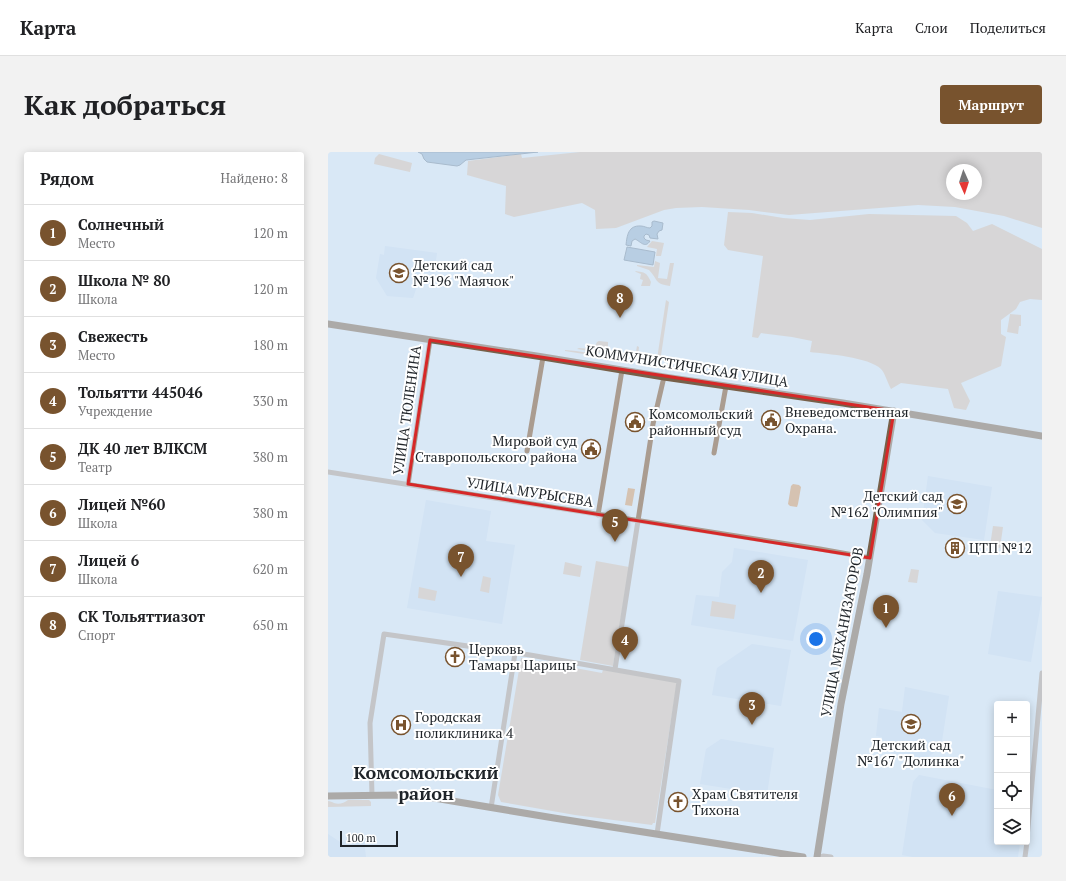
<!DOCTYPE html>
<html lang="ru">
<meta charset="utf-8">
<style>
body{margin:0;font-family:"PT Serif",serif;background:#f2f2f2;color:#202124}
.controls{position:absolute;right:12px;bottom:12px;display:grid;overflow:hidden;border-radius:4px;box-shadow:0 2px 10px #0003}
.controls button{width:36px;height:36px;display:grid;place-items:center;padding:0;border:0;border-bottom:1px solid #e0e0e0;background:#fff;color:#202124;font:20px sans-serif}
.compass{position:absolute;left:618px;top:12px;width:36px;height:36px;border-radius:50%;background:#fff;box-shadow:0 2px 10px #0003;rotate:177deg}
.scale{position:absolute;left:12px;bottom:10px;width:58px;box-sizing:border-box;padding-left:4px;border:2px solid #1f2429;border-top:0;font-size:11px;line-height:14px;white-space:nowrap;color:#1f2429;-webkit-text-stroke:3px #fff;paint-order:stroke}
.you{position:absolute;left:488px;top:487px;width:14px;height:14px;margin:-10px;border:3px solid #fff;border-radius:50%;background:#1a73e8;box-shadow:0 0 0 6px #1a73e833}
.badge{display:grid;place-items:center;width:26px;height:26px;border-radius:50%;background:#78532e;color:#fff;font-size:13px;font-weight:700}
.pin{position:absolute;translate:-50% -33px;filter:drop-shadow(0 1px 2px #0008)}
.pin::after{content:'';position:absolute;top:21px;width:14px;height:12px;background:inherit;clip-path:polygon(0 0,100% 0,50% 100%)}
.list{margin:0;padding:0;list-style:none}
h2{display:flex;justify-content:space-between;align-items:center;height:52px;margin:0;padding:0 16px;font-size:17px}
h2 small{font-size:13px;font-weight:400;color:#757577}
.list li{display:grid;grid-template-columns:26px 1fr auto;gap:12px;align-items:center;box-sizing:border-box;height:56px;padding:0 16px;border-top:1px solid #e0e0e0}
.list b{display:block;font-size:15px;white-space:nowrap}
.list p{margin:0;font-size:13px;white-space:nowrap;color:#757577}
.list em{font-size:13px;font-style:normal;color:#757577}
.icon{flex:none;width:22px;height:22px;fill:none;stroke:currentColor;stroke-width:2;stroke-linecap:round;stroke-linejoin:round}
.map{position:relative;flex:none;width:714px;height:705px;overflow:hidden;border-radius:4px}
header{display:flex;align-items:center;gap:24px;box-sizing:border-box;height:56px;padding:0 20px;background:#fff;border-bottom:1px solid #e0e0e0}
header strong{font-size:19px}
nav{display:flex;gap:22px;margin-inline-start:auto;font-size:14px}
.intro{display:flex;align-items:center;justify-content:space-between;box-sizing:border-box;height:96px;padding:0 24px}
h1{margin:0;font-size:28px}
.button{padding:10px 18px;border-radius:4px;background:#78532e;color:#fff;font-size:14px;font-weight:700}
main{display:flex;gap:24px;padding:0 24px}
aside{flex:1;background:#fff;border-radius:4px;box-shadow:0 2px 10px #0003}
.map>svg:first-child{display:block}
.built{fill:#c9ddf1}
.green{fill:#d5c2b1;fill-rule:evenodd}
.water{fill:#90afcc;stroke:#6e859b}
.lines{fill:none;stroke-linecap:round;stroke-linejoin:round}
.minor{stroke:#aa9c90;stroke-width:5}
.major{stroke:#776049;stroke-width:7}
.marked{fill:none;stroke:#d62828;stroke-width:3;stroke-linejoin:round}
.labels{text-anchor:middle;stroke-width:4;stroke-linejoin:round;paint-order:stroke}
.poi-label{font-size:14px;fill:#1f2429;stroke:#fff;text-anchor:start}
.street-label{font-size:14px;fill:#1f2429;stroke:#fff}
.district-label{font-size:18px;font-weight:bold;fill:#1f2429;stroke:#fff}
</style>
<header>
<strong>Карта</strong>
<nav><a>Карта</a><a>Слои</a><a>Поделиться</a></nav>
</header>
<div class="intro"><h1>Как добраться</h1><a class="button">Маршрут</a></div>
<main>
<aside>
<h2>Рядом<small>Найдено: 8</small></h2>
<ul class="list">
<li><span class="badge">1</span><div><b>Солнечный</b><p>Место</p></div><em>120 m</em></li>
<li><span class="badge">2</span><div><b>Школа № 80</b><p>Школа</p></div><em>120 m</em></li>
<li><span class="badge">3</span><div><b>Свежесть</b><p>Место</p></div><em>180 m</em></li>
<li><span class="badge">4</span><div><b>Тольятти 445046</b><p>Учреждение</p></div><em>330 m</em></li>
<li><span class="badge">5</span><div><b>ДК 40 лет ВЛКСМ</b><p>Театр</p></div><em>380 m</em></li>
<li><span class="badge">6</span><div><b>Лицей №60</b><p>Школа</p></div><em>380 m</em></li>
<li><span class="badge">7</span><div><b>Лицей 6</b><p>Школа</p></div><em>620 m</em></li>
<li><span class="badge">8</span><div><b>СК Тольяттиазот</b><p>Спорт</p></div><em>650 m</em></li>
</ul>
</aside>
<div class="map">
<svg width="714" height="705" viewBox="0 0 714 705">
<rect width="100%" height="100%" fill="#d9e8f6"/>
<path class="built" d="M57 94 109 101 106 122 94 120 85 146 59 144 48 126 52 102 56 103Z
M600 324 664 335 656 388 607 381 594 368Z
M98 348 163 359 158 389 187 393 174 472 79 456Z
M406 396 480 408 465 489 363 473 368 443 391 445 394 420 404 410Z
M670 439 714 445 703 510 660 502Z
M424 492 463 498 453 554 384 543 389 516Z
M577 535 621 544 613 595 599 606 566 602 554 595V585L548 584 551 556 574 560Z
M393 587 446 596 438 649 416 646V639L372 632 378 597Z
M591 623 669 638V690H692L690 705H585L574 703 585 630Z
M0 682 12 690 36 689 38 705H0Z"/>
<path class="green" d="M252 0H714V76L676 64 627 55 590 53 461 63 421 58 374 55 348 56 336 58 288 76 268 77 267 58 254 51 186 65 177 62 178 34 139 23 140 9 193 2 194 6ZM624 18H648V42H624Z
M51 2 84 11 82 20 46 12 47 6Z
M400 60 424 61 455 66 482 68 541 62 628 64 639 71 645 79 664 72 714 97V148L702 147 692 150 688 157 673 168V182L678 185 673 214 633 231 642 249 638 258 626 256 620 237 573 231 563 237C560 232 557 221 553 217 541 205 499 202 482 200L484 189 464 185 433 181 430 186 424 185 435 104 400 98 396 93Z
M324 89 336 91 333 104H328L329 97 319 95Z
M327 109 332 111 330 126 339 127 342 111H346L342 134C326 132 330 127 321 118L309 114V113L326 115Z
M307 119C317 120 319 121 323 130L322 134H313L315 128 312 127 313 122 308 120Z
M338 148 341 150 332 210 307 206 309 194 311 195 310 204 329 207Z
M682 162 693 163V174H691L690 182 679 180Z
M271 189 280 190V197L285 203 249 197 251 196 263 197 267 194 269 190Z
M237 198 248 199 300 207V209L237 199Z
M465 332 471 333 473 335 470 352 469 355 462 354 460 352 463 334Z
M300 336 307 337 304 354 297 353Z
M665 374 675 375 672 396 662 394Z
M268 409 301 415 285 514 252 508Z
M237 410 254 414 252 425 235 422Z
M583 417 591 418 589 431 580 430Z
M155 424 163 426 161 441 152 439Z
M91 435 109 439 107 449 90 446Z
M384 449 408 453 406 467 382 464Z
M193 506 274 521 275 518 349 530 327 671H325L324 673 247 663 173 650 170 643Z
M20 648H41L43 650V654L0 655V649C2 649 4 650 6 651 11 653 16 651 20 648Z"/>
<path class="water" d="M90 0H210L138 8 132 13 129 14 99 10 96 7 94 2Z
M326 69 335 71 334 78 331 79 329 82 330 87 322 86 321 83 318 82 316 84V86L318 88 322 89C317 97 312 89 307 87L304 89 303 94 298 93C299 84 300 73 313 74 316 74 319 76 322 76L324 74V70Z
M299 95 327 100 325 113 296 108Z"/>
<g class="lines">
<path class="minor" d="M199 299 215 205
M386 301 398 234
M0 320 492 397 542 406
M80 332 102 188
M270 363 294 218
M287 517 325 272 336 225
M44 643 42 571 56 482 202 503 351 529 329 682
M163 656 187 501
M699 686 714 521
M492 705 495 704 503 705
M697 705 699 690"/>
<path class="major" d="M0 172 215 205 336 225 515 251 714 284
M0 644 72 643 100 645 226 666 475 705
M489 705 513 552 539 422 566 259"/>
</g>
<path d="M0 0H714V705H0ZM102 188 566 259 542 406 80 332Z" fill="#d9e8f6" fill-opacity=".55" fill-rule="evenodd"/>
<path class="marked" d="M102 188 566 259 542 406 80 332Z"/>
<defs>
<g id="school-ring" transform="scale(1)"><circle r="9.5" fill="#fff" stroke="#78532e" stroke-width="1.5"/><path d="M0-5L7-2L0 1L-7-2ZM-4 1L0 2.5L4 1V4Q0 6-4 4Z" fill="#78532e"/></g>
<g id="civic-ring" transform="scale(1)"><circle r="9.5" fill="#fff" stroke="#78532e" stroke-width="1.5"/><path d="M-.6-6.5H3V-4.5H.6V-3L4-1V1h2V6H-6V1h2V-1L-.6-3ZM-1.2 2.5V6h2.4V2.5Z" fill="#78532e"/></g>
<g id="building-ring" transform="scale(1)"><circle r="9.5" fill="#fff" stroke="#78532e" stroke-width="1.5"/><path d="M-4-6H4V6H1V3H-1V6H-4ZM-2.5-4.3h1.7v1.8h-1.7ZM.8-4.3h1.7v1.8H.8ZM-2.5-1h1.7V.8h-1.7ZM.8-1h1.7V.8H.8Z" fill="#78532e"/></g>
<g id="church-ring" transform="scale(1)"><circle r="9.5" fill="#fff" stroke="#78532e" stroke-width="1.5"/><path d="M-1.2-6h2.4v3.5h3.3v2.4h-3.3V6h-2.4V-.1h-3.3v-2.4h3.3Z" fill="#78532e"/></g>
<g id="hospital-ring" transform="scale(1)"><circle r="9.5" fill="#fff" stroke="#78532e" stroke-width="1.5"/><path d="M-5-5h3v3.5h4V-5h3V5h-3V1.5h-4V5h-3Z" fill="#78532e"/></g>
</defs>
<g fill-rule="evenodd">
<use href="#school-ring" x="71" y="121"/>
<use href="#civic-ring" x="443" y="268"/>
<use href="#civic-ring" x="307" y="270"/>
<use href="#civic-ring" x="263" y="297"/>
<use href="#school-ring" x="629" y="352"/>
<use href="#building-ring" x="627" y="396"/>
<use href="#church-ring" x="127" y="505"/>
<use href="#school-ring" x="583" y="572"/>
<use href="#hospital-ring" x="73" y="573"/>
<use href="#church-ring" x="350" y="650"/>
</g>
<g class="labels">
<g class="poi-label">
<text x="85" y="118">Детский сад<tspan x="85" dy="16">№196 "Маячок"</tspan></text>
<text x="457" y="265">Вневедомственная<tspan x="457" dy="16">Охрана.</tspan></text>
<text x="321" y="267">Комсомольский<tspan x="321" dy="16">районный суд</tspan></text>
<text x="249" y="294" text-anchor="end">Мировой суд<tspan x="249" dy="16">Ставропольского района</tspan></text>
<text x="615" y="349" text-anchor="end">Детский сад<tspan x="615" dy="16">№162 "Олимпия"</tspan></text>
<text x="641" y="401">ЦТП №12</text>
<text x="141" y="502">Церковь<tspan x="141" dy="16">Тамары Царицы</tspan></text>
<text x="87" y="570">Городская<tspan x="87" dy="16">поликлиника 4</tspan></text>
<text x="583" y="598" text-anchor="middle">Детский сад<tspan x="583" dy="16">№167 "Долинка"</tspan></text>
<text x="364" y="647">Храм Святителя<tspan x="364" dy="16">Тихона</tspan></text>
</g>
<g class="street-label">
<text transform="translate(359 214) rotate(9)" y="5">КОММУНИСТИЧЕСКАЯ УЛИЦА</text>
<text transform="translate(79 258) rotate(-82)" y="5">УЛИЦА ТЮЛЕНИНА</text>
<text transform="translate(202 340) rotate(9)" y="5">УЛИЦА МУРЫСЕВА</text>
<text transform="translate(514 480) rotate(-79)" y="5">УЛИЦА МЕХАНИЗАТОРОВ</text>
</g>
<g class="district-label">
<text x="98" y="627">Комсомольский<tspan x="98" dy="21">район</tspan></text>
</g>
</g>
</svg>
<div class="controls">
<button>+</button>
<button>−</button>
<button><svg class="icon" aria-label="locate" viewBox="0 0 24 24"><circle cx="12" cy="12" r="6"/><path d="M12 2v4M12 18v4M2 12h4M18 12h4"/></svg></button>
<button><svg class="icon" aria-label="layers" viewBox="0 0 24 24"><path d="M12 4l9 5-9 5-9-5zM3 14l9 5 9-5"/></svg></button>
</div>
<svg class="compass" viewBox="-18 -18 36 36"><path d="M0-13l5 13h-10z" fill="#e53935"/><path d="M0 13l5-13h-10z" fill="#757577"/></svg>
<div class="scale">100 m</div>
<div class="you"></div>
<div class="pin badge" style="left:558px;top:476px">1</div>
<div class="pin badge" style="left:433px;top:441px">2</div>
<div class="pin badge" style="left:424px;top:573px">3</div>
<div class="pin badge" style="left:297px;top:508px">4</div>
<div class="pin badge" style="left:287px;top:390px">5</div>
<div class="pin badge" style="left:624px;top:664px">6</div>
<div class="pin badge" style="left:133px;top:425px">7</div>
<div class="pin badge" style="left:292px;top:166px">8</div>
</div>
</main>
